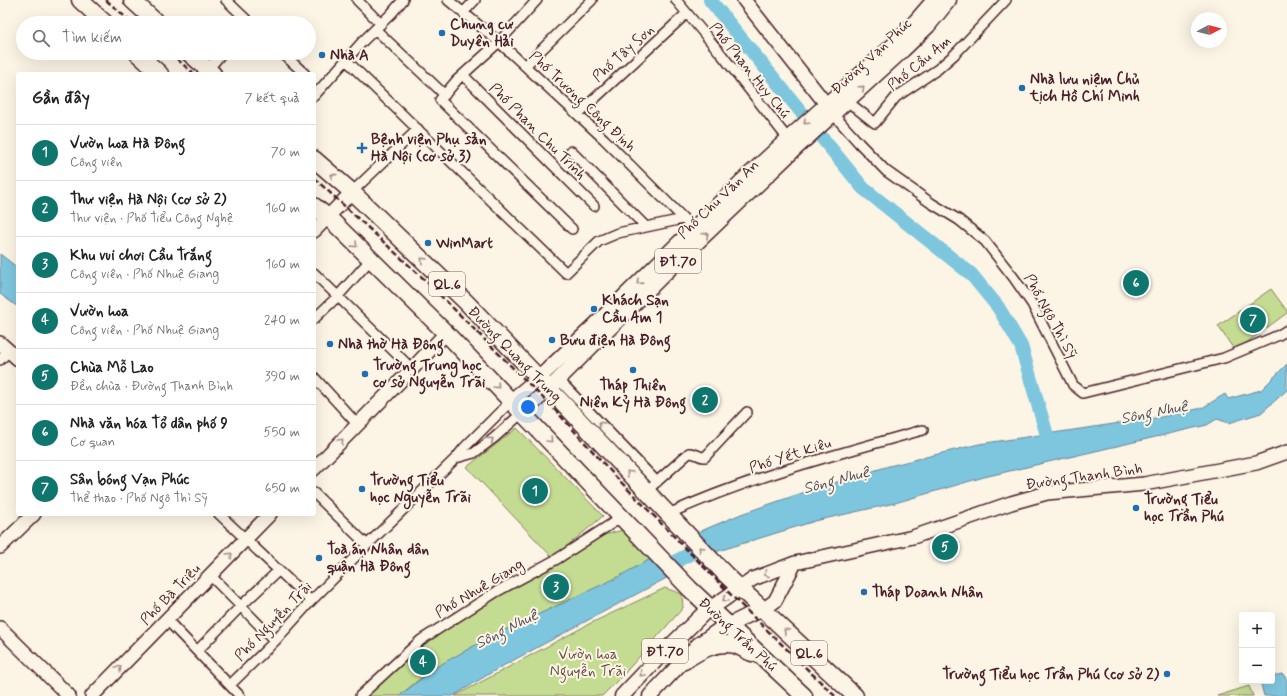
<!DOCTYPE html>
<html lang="vi">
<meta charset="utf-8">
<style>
body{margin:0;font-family:Mynerve,sans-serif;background:#f6f6f6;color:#222}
.controls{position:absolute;right:12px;bottom:12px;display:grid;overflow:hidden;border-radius:4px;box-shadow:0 4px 16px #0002}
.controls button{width:36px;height:36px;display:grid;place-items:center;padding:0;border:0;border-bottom:1px solid #e0e0e0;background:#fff;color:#222;font:20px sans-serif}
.compass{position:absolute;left:1191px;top:12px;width:36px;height:36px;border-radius:50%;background:#fff;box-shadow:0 4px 16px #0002;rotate:83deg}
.you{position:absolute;left:528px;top:407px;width:14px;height:14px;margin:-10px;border:3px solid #fff;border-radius:50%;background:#1a73e8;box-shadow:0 0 0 6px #1a73e833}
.badge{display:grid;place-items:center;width:26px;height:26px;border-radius:50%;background:#0f766e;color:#fff;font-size:13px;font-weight:700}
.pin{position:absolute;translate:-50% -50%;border:2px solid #fff;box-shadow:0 1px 4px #0006}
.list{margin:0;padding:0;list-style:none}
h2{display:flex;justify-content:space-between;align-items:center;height:52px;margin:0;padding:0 16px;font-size:17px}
h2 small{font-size:13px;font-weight:400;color:#767676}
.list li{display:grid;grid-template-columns:26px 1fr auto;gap:12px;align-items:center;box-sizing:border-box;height:56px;padding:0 16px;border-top:1px solid #e0e0e0}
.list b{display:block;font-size:15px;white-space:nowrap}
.list p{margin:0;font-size:13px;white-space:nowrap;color:#767676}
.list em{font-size:13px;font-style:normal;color:#767676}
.icon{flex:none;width:22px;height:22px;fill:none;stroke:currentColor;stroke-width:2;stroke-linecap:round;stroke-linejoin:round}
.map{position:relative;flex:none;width:1287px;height:696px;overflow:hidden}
.search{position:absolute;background:#fff;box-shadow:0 4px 16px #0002;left:16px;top:16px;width:300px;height:44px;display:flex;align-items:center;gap:10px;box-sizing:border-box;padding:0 14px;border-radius:22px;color:#767676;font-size:15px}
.panel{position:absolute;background:#fff;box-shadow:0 4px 16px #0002;left:16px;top:72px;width:300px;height:444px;border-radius:4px}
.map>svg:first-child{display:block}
.green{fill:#c4dc92;stroke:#877e5e}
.water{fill:#7ec6de;stroke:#698396}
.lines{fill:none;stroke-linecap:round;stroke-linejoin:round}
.river{stroke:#7ec6de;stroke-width:14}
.street-casing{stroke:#4a1f2b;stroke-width:12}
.secondary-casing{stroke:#4a1f2b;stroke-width:16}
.primary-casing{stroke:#4a1f2b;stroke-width:17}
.highway-casing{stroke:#4a1f2b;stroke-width:19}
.street{stroke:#fcf5e5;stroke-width:9}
.secondary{stroke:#fcf5e5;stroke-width:13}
.primary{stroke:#fcf5e5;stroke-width:14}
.highway{stroke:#fcf5e5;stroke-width:16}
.rail{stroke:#4a1f2b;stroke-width:2.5;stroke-dasharray:6 3;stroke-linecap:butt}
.oneway{stroke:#a38a88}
.poi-dot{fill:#1f6fb2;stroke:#fcf5e5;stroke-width:1.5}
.labels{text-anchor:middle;stroke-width:4;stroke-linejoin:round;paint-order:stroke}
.shield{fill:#fcf5e5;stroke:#7f5f63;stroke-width:1}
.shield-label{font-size:14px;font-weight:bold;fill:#4a1f2b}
.poi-label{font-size:15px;font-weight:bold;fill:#4a1f2b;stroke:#fcf5e5;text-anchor:start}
.street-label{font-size:15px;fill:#4a1f2b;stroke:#fcf5e5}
.park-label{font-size:15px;fill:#684e45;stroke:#fcf5e5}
.water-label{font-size:16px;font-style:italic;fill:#5a5161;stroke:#fcf5e5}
</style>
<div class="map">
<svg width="1287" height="696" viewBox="0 0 1287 696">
<rect width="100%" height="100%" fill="#fcf5e5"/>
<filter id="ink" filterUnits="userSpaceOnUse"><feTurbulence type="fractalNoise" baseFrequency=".025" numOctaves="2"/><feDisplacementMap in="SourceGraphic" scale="8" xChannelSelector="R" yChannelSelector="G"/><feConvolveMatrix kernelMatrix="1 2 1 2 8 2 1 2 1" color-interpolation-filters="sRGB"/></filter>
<g filter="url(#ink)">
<path class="green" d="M1271 289 1287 311V313L1235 351 1218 326Z
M517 428 603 516 553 558 467 467Z
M623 530 651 559 618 580 471 648 422 677 399 696H362L422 642 497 593 604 535Z
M665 588 682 594 683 608 623 675 602 696H455L589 624Z
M1249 686 1253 696H1217Z"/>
<path class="water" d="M0 254 18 268V307L0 294Z
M1287 364V390L1261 413 1229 423 1217 419 1207 425 984 477 895 503 815 521 712 553 694 534 741 514 808 491 889 466 979 444 1161 417 1202 408 1225 394 1228 399 1261 390Z
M656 556 674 574 499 668 453 696H399L438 666 488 638 616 578Z
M1283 674 1287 680V696H1264L1260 681H1272V676Z"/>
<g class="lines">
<path class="river" d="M710 0 863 188 971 274 998 307 1021 346 1051 449
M659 570 709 544"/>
<g class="street-casing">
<path id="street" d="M226 0 250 23
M357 0 381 24
M448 0 499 42 604 139 687 222
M537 0 499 42 457 80 440 100 572 229
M676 0 722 55 788 139
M463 13 475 0
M375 29 445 95
M282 53 305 74
M346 60 566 273 599 241 618 233 683 219
M525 66 592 0
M205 73 222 53
M463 75 594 206
M314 96 363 41 391 14 403 0
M847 101 875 123 896 97 938 69 955 54 1006 0
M578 114 687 13
M833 114 859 143 886 171 931 203 959 220 985 241 1014 278 1032 304 1073 385 1083 393 1224 358 1279 335 1287 330
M571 151 646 227
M352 192 418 129
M314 273 412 369
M314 319 338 296 371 259
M0 360 9 351
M314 377 357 424
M558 379 657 482
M456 458 474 453 494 438 523 412
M652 486 689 453C696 452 699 458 705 457L747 412
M314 493 367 545
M219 514 311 601
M668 514C750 477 837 454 923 430
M210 575 275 641
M167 620 240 696
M198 650 241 606 278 571
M230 685 275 641 311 601 367 545 456 458 464 448 511 401
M360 696 421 640 496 592 557 559 622 517"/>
</g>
<g class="secondary-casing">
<path id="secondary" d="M744 0 826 104
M314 231 352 192
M0 343 18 359
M314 469 412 369 446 333
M0 547 34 514
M740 588 753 579 795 563 913 537 1011 503 1047 493 1144 484 1256 463 1287 452
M763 610 775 601 795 563
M0 628 69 696
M92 696 270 514"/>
</g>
<g class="primary-casing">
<path id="primary" d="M511 401 539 378 594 326 741 182 791 136 900 39 934 0
M523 412 549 389 661 277 795 149 903 50 928 26 949 0
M622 696 661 655 704 613 740 588
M650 696 698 645 719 630 753 613 763 610"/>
</g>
<g class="highway-casing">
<path id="highway" d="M80 0 105 23
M132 0 157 23
M137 53 160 74
M189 53 213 74
M314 159 352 192 466 302 580 421 726 575 855 696
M314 206 328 217 446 333 690 589 804 696
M684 661C699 651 716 641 735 645 741 647 746 651 752 653"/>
</g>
<use href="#street" class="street"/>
<use href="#secondary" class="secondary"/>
<use href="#primary" class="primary"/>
<use href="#highway" class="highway"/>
<path class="rail" d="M106 0 132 23
M170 53 194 74
M314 178 425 280 558 413 615 476 738 602 835 696"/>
</g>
<defs><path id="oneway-chevron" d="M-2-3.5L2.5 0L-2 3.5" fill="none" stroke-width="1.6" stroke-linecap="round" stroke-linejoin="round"/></defs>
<g class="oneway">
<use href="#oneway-chevron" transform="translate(862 88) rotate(-42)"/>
<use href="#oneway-chevron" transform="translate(806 122) rotate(138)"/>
<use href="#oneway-chevron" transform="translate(333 176) rotate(-140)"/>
<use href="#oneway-chevron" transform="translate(706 235) rotate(-43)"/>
<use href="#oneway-chevron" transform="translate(355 245) rotate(44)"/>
<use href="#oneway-chevron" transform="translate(423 260) rotate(-136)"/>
<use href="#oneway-chevron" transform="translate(639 282) rotate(136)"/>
<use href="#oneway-chevron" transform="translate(497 386) rotate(46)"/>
<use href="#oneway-chevron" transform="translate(601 424) rotate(-134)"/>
<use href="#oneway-chevron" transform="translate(491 440) rotate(-37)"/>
<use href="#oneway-chevron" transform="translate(550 440) rotate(46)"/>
<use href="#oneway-chevron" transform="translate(341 441) rotate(-46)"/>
<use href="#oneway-chevron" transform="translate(629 473) rotate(-133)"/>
<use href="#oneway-chevron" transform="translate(701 549) rotate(-133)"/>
<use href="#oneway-chevron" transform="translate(230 555) rotate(-46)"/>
<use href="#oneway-chevron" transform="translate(766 574) rotate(160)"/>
<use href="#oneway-chevron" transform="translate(725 599) rotate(145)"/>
<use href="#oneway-chevron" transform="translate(786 631) rotate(-137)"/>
<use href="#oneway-chevron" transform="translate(119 668) rotate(-45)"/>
<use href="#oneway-chevron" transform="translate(642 674) rotate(133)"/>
</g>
</g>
<g class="poi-dot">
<circle cx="442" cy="33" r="4"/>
<circle cx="322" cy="55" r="4"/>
<circle cx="1022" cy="88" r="4"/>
<path d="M360 142h4v4h4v4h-4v4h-4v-4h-4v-4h4z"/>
<circle cx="428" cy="243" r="4"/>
<circle cx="594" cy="309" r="4"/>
<circle cx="552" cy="340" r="4"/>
<circle cx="330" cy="344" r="4"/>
<circle cx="633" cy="370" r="4"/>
<circle cx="365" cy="374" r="4"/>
<circle cx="362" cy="489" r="4"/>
<circle cx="1136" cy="508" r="4"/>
<circle cx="319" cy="558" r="4"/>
<circle cx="864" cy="592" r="4"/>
<circle cx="1167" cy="674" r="4"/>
</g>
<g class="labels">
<g class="shield">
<rect x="655" y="249" width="46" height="24" rx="3"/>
<rect x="429" y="272" width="36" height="24" rx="3"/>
<rect x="642" y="639" width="46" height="24" rx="3"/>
<rect x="791" y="641" width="36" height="24" rx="3"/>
</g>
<g class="shield-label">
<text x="678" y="266">ĐT.70</text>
<text x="447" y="289">QL.6</text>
<text x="665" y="656">ĐT.70</text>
<text x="809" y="658">QL.6</text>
</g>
<g class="poi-label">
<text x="450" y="29">Chung cư<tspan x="450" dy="17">Duyên Hải</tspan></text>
<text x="330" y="60">Nhà A</text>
<text x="1030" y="84">Nhà lưu niệm Chủ<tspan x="1030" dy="17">tịch Hồ Chí Minh</tspan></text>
<text x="371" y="144">Bệnh viện Phụ sản<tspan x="371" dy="17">Hà Nội (cơ sở 3)</tspan></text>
<text x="436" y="248">WinMart</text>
<text x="602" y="305">Khách Sạn<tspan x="602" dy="17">Cầu Am 1</tspan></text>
<text x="560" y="345">Bưu điện Hà Đông</text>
<text x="338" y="349">Nhà thờ Hà Đông</text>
<text x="373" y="370">Trường Trung học<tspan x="373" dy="17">cơ sở Nguyễn Trãi</tspan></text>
<text x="633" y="390" text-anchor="middle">Tháp Thiên<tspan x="633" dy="17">Niên Kỷ Hà Đông</tspan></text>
<text x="370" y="485">Trường Tiểu<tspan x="370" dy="17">học Nguyễn Trãi</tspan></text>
<text x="1144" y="504">Trường Tiểu<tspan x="1144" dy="17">học Trần Phú</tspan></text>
<text x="327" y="554">Toà án Nhân dân<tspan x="327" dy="17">quận Hà Đông</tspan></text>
<text x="872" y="597">Tháp Doanh Nhân</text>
<text x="1159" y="679" text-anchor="end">Trường Tiểu học Trần Phú (cơ sở 2)</text>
</g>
<g class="street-label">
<text transform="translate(623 53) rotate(-42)" y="5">Phố Tây Sơn</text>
<text transform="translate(871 56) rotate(-43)" y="5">Đường Vạn Phúc</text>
<text transform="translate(919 63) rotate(-39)" y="5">Phố Cầu Am</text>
<text transform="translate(750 70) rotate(51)" y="5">Phố Phan Huy Chú</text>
<text transform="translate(583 101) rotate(43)" y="5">Phố Trương Công Định</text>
<text transform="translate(538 131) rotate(45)" y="5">Phố Phan Chu Trinh</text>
<text transform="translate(718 199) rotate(-44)" y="5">Phố Chu Văn An</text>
<text transform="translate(1051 316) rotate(61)" y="5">Phố Ngô Thì Sỹ</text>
<text transform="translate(515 354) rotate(46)" y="5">Đường Quang Trung</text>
<text transform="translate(790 455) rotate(-18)" y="5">Phố Yết Kiêu</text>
<text transform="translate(1084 476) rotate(-8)" y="5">Đường Thanh Bình</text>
<text transform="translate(479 588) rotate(-31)" y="5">Phố Nhuệ Giang</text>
<text transform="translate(170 594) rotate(-46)" y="5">Phố Bà Triệu</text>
<text transform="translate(273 621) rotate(-46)" y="5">Phố Nguyễn Trãi</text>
<text transform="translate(738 634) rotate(43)" y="5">Đường Trần Phú</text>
</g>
<g class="park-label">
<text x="588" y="659">Vườn hoa<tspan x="588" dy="17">Nguyễn Trãi</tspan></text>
</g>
<g class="water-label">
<text transform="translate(1154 411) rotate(-11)" y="6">Sông Nhuệ</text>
<text transform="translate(836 479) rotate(-15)" y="6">Sông Nhuệ</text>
<text transform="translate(506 628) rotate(-27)" y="6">Sông Nhuệ</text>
</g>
</g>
</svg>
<div class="controls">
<button>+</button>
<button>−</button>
</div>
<svg class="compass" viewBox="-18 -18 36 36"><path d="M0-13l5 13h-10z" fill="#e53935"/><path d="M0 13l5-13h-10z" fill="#767676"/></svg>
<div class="you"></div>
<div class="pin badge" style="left:535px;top:491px">1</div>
<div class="pin badge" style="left:705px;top:400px">2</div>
<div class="pin badge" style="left:556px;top:587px">3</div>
<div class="pin badge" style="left:423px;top:662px">4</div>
<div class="pin badge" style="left:945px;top:547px">5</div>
<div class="pin badge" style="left:1136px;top:283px">6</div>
<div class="pin badge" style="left:1253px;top:320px">7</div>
<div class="search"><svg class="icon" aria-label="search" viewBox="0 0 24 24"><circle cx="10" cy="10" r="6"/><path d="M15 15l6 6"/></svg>Tìm kiếm</div>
<section class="panel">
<h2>Gần đây<small>7 kết quả</small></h2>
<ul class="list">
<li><span class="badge">1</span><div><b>Vườn hoa Hà Đông</b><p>Công viên</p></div><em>70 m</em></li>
<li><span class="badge">2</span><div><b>Thư viện Hà Nội (cơ sở 2)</b><p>Thư viện · Phố Tiểu Công Nghệ</p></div><em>160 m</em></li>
<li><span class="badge">3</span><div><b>Khu vui chơi Cầu Trắng</b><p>Công viên · Phố Nhuệ Giang</p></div><em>160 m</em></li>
<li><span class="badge">4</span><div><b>Vườn hoa</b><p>Công viên · Phố Nhuệ Giang</p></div><em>240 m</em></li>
<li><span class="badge">5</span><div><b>Chùa Mỗ Lao</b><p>Đền chùa · Đường Thanh Bình</p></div><em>390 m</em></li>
<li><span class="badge">6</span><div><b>Nhà văn hóa Tổ dân phố 9</b><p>Cơ quan</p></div><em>550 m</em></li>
<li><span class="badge">7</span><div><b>Sân bóng Vạn Phúc</b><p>Thể thao · Phố Ngô Thì Sỹ</p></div><em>650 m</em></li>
</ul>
</section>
</div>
